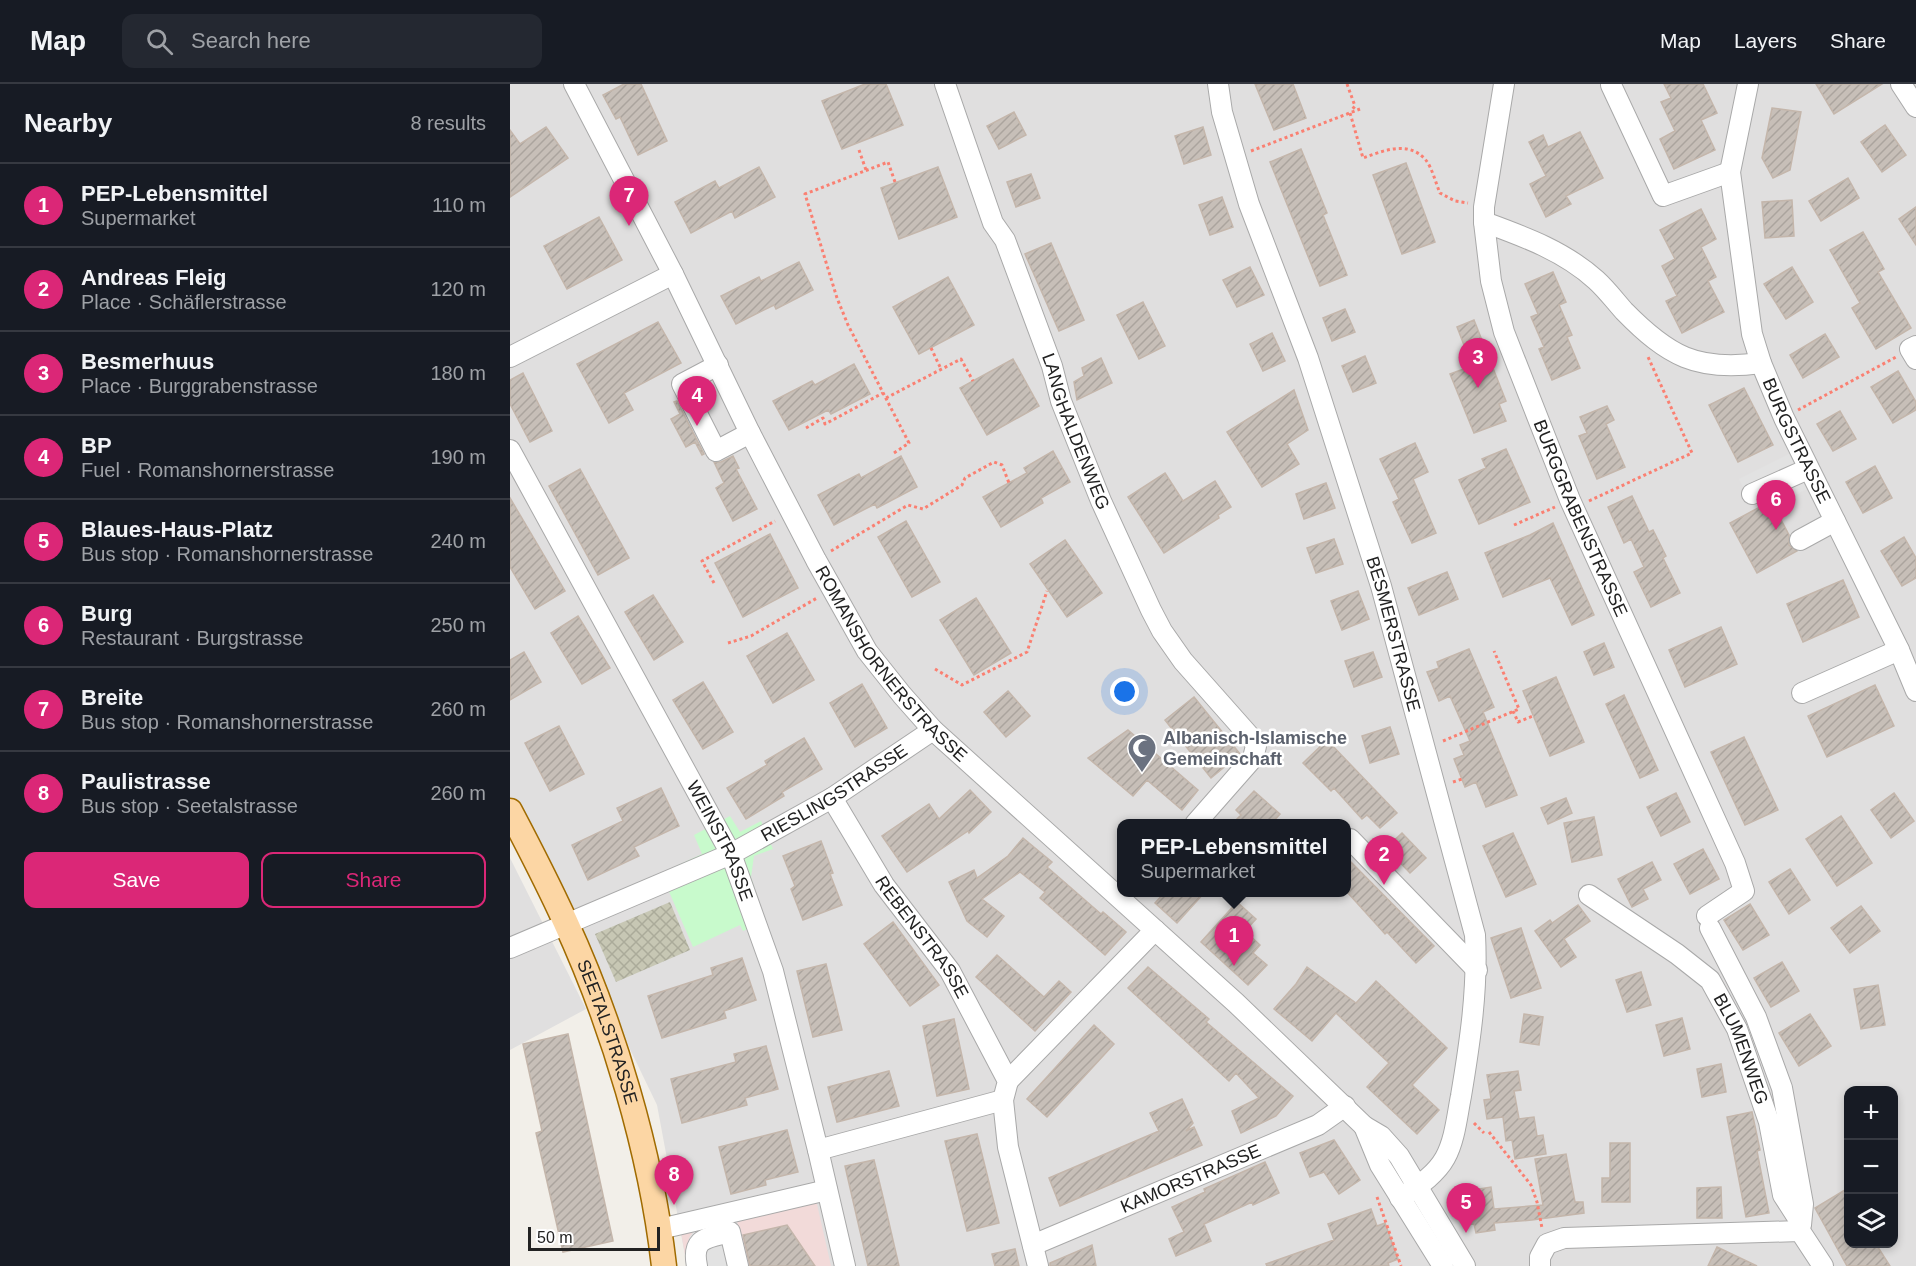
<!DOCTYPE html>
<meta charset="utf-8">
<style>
body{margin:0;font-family:Arial,sans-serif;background:#242831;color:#f1f3f6}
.controls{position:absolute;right:18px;bottom:18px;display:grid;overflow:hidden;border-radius:12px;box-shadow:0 3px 9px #0003}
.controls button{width:54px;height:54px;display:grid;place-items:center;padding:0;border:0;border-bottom:2px solid #363941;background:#171b24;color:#f1f3f6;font:30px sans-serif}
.scale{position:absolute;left:18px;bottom:15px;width:132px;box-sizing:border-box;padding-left:6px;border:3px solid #222;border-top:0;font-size:16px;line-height:21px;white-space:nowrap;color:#222;-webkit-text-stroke:4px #fff;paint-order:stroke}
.you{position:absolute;left:615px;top:608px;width:21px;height:21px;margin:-15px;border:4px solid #fff;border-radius:50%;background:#1a73e8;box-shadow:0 0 0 9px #1a73e833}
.badge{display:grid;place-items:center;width:39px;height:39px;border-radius:50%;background:#db2777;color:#fff;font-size:20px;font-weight:700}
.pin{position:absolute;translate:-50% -50px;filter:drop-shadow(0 2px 3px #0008)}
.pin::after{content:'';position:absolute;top:32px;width:21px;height:18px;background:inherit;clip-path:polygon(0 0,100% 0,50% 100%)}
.popup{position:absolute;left:607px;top:735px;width:234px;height:78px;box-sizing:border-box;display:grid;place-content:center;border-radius:12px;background:#171b24;filter:drop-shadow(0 2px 4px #0005);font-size:20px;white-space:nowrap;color:#9ea1a6}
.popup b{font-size:22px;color:#f1f3f6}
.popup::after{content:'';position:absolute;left:50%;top:100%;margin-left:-12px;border:12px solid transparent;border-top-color:#171b24}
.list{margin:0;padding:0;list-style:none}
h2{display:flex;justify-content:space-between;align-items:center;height:78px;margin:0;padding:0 24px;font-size:26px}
h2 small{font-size:20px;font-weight:400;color:#9ea1a6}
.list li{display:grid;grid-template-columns:39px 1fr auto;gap:18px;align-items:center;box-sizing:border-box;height:84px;padding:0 24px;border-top:2px solid #363941}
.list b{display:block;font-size:22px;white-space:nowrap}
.list p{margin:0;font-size:20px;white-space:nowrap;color:#9ea1a6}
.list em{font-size:20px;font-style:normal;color:#9ea1a6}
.actions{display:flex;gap:12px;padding:18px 24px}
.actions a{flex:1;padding:14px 0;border:2px solid #db2777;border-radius:12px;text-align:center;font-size:21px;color:#db2777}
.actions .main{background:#db2777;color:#fff}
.icon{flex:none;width:33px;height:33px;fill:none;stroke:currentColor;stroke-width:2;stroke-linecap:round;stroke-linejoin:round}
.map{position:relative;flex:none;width:1406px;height:1182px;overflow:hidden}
header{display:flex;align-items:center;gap:36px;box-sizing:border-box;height:84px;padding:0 30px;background:#171b24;border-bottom:2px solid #363941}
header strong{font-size:28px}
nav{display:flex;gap:33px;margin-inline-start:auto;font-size:21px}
.search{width:420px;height:54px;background:#242831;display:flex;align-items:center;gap:15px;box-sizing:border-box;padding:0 21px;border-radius:12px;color:#9ea1a6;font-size:22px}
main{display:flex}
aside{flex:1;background:#171b24}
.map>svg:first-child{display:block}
.residential{fill:#e0dfdf;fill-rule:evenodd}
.commercial{fill:#f2dad9}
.construction{fill:url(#construction-cross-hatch)}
.park{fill:#c8facc}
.parking{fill:#e2e2e2}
.building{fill:url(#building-hatch);stroke:#c4b6ab;stroke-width:1.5}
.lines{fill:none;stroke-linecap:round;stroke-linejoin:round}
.minor-casing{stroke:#a9a9a9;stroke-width:22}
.major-casing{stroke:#a06b00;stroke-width:27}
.path{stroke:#fa8072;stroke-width:3;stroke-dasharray:3 3;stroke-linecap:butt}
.minor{stroke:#fff;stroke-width:20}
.major{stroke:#fcd6a4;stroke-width:24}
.labels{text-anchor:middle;stroke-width:5;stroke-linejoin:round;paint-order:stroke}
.street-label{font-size:18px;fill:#222;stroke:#fff}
.worship-label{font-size:18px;font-weight:bold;fill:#5b616d;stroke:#fff;text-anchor:start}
</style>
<header>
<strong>Map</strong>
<div class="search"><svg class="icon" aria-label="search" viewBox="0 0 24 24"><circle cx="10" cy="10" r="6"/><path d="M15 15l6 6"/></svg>Search here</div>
<nav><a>Map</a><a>Layers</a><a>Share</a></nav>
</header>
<main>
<aside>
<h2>Nearby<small>8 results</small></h2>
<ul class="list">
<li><span class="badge">1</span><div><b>PEP-Lebensmittel</b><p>Supermarket</p></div><em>110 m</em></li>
<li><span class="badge">2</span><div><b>Andreas Fleig</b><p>Place · Schäflerstrasse</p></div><em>120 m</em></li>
<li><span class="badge">3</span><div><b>Besmerhuus</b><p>Place · Burggrabenstrasse</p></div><em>180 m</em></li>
<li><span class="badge">4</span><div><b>BP</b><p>Fuel · Romanshornerstrasse</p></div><em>190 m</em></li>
<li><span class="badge">5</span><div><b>Blaues-Haus-Platz</b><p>Bus stop · Romanshornerstrasse</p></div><em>240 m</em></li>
<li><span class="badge">6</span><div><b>Burg</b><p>Restaurant · Burgstrasse</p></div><em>250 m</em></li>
<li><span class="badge">7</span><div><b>Breite</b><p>Bus stop · Romanshornerstrasse</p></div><em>260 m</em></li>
<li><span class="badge">8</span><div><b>Paulistrasse</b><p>Bus stop · Seetalstrasse</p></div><em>260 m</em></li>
</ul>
<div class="actions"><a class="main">Save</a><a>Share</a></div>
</aside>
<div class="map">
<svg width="1406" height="1182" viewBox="0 0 1406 1182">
<defs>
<pattern id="construction-cross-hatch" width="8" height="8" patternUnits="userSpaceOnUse" patternTransform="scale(1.5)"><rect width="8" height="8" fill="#c7c7b4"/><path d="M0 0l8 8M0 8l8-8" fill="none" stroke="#abab9a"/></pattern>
<pattern id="building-hatch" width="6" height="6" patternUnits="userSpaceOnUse" patternTransform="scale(1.5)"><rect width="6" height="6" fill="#c7bfb8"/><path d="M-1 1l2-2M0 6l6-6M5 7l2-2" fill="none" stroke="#aba49e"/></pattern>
</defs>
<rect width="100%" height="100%" fill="#f2efe9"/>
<path class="residential" d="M0 0H1406V1182H177L147 1021 0 717ZM612 740H837V808H612ZM1338 1006H1384V1160H1338Z
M0 774 76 925 0 966Z"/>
<path class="commercial" d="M306 1116 321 1182H177L171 1148Z"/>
<path class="construction" d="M160 818 180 866 106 898 85 850Z"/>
<path class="park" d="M220 732 230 748 251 737 263 765 244 772 241 793 255 837 233 847 230 841 183 863 151 789 192 770 184 751Z"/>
<path class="parking" d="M1279 370 1297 405 1266 421 1260 408 1240 417 1229 395Z
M227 1137 238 1182H182L177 1162 179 1154 183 1148Z"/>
<path class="building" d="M114 0H131L157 57 128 71 110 33 106 35 93 11Z
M355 0H376L393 41 332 65 312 17Z
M745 0H783L796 34 764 46Z
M1154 0H1193L1207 29 1191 36 1205 66 1164 85 1150 55 1165 47 1151 18 1161 14Z
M1306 0H1372L1324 30Z
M1262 24 1291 28 1280 86 1263 94 1252 74Z
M504 28 516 51 489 65 477 42Z
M1375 41 1396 71 1372 88 1351 58Z
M36 43 58 74 0 113V46L10 60Z
M693 43 701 71 674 80 665 52Z
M1070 48 1093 94 1056 112 1061 120 1036 133 1020 100 1036 92 1019 58 1033 51 1038 63Z
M791 65 817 129 813 131 837 191 810 202 760 78Z
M896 79 925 158 892 170 863 91Z
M249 83 265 113 225 134 222 127 181 149 165 118 205 97 209 104Z
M428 83 447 133 389 155 371 104Z
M521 90 530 114 506 123 497 98Z
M1338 94 1349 114 1311 137 1299 117Z
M712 113 723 143 700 151 689 121Z
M1282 116 1284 152 1255 154 1252 118Z
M1406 123V161L1389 135Z
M1191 125 1206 155 1191 163 1206 193 1198 197 1214 228 1172 249 1156 217 1167 212 1152 182 1165 175 1150 146Z
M89 133 112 176 57 205 34 162Z
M1353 148 1374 185 1368 188 1401 244 1366 265 1342 224 1350 219 1320 166Z
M541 159 574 236 549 247 515 170Z
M289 178 303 206 266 225 264 221 226 240 211 212 249 193 251 197Z
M740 183 754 211 727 223 713 196Z
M1282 183 1303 218 1276 235 1254 200Z
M1043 188 1056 218 1049 221 1062 251 1057 253 1070 284 1042 296 1029 265 1034 263 1021 233 1028 230 1015 200Z
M438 193 464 241 409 270 383 223Z
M633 218 655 262 629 275 607 231Z
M835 225 845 248 822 257 813 234Z
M964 236 996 317 989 320 996 337 964 349 940 290 962 282 947 243Z
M148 238 171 279 114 309 123 326 99 339 67 280Z
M762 249 775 277 753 287 740 260Z
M1315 250 1329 273 1293 294 1280 271Z
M855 272 866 299 843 308 832 282Z
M591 274 602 299 567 316 564 298 574 292 572 284Z
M503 275 529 322 477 351 450 304Z
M344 280 360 310 321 330 318 326 279 346 263 317 302 297 305 301Z
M1388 287 1406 318V326L1383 339 1361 303Z
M13 289 42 347 20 358 0 320V296Z
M1234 304 1263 361 1228 378 1199 321Z
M784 306 798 346 777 360 789 380 752 403 717 348Z
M167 317 194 370 192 371 185 358 176 363 161 335 170 330 164 318Z
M1097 322 1104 336 1096 340 1115 383 1087 395 1069 352 1077 349 1070 333Z
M1330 327 1346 355 1323 367 1307 340Z
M905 359 918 388 903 395 926 449 902 459 883 418 889 415 870 375Z
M996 365 1020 418 969 440 949 396 976 384 972 375Z
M543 367 560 398 531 414 533 419 491 443 473 413 517 389 514 384Z
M223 372 229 384 226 385 247 425 223 437 206 404 214 399 204 378H211Z
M391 372 407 403 367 424 365 420 324 441 308 411 349 390 351 394Z
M1365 382 1382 414 1353 429 1336 398Z
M70 385 119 474 88 491 39 402Z
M655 389 673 417 705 397 721 423 708 431 709 434 654 469 618 413Z
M816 399 825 424 794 435 786 410Z
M1122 412 1139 448 1143 446 1156 472 1153 474 1170 509 1141 523 1124 488 1134 483 1121 455 1114 459 1098 423Z
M0 414 55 507 25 525 0 483Z
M1261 417 1279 451V461L1287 467 1247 489 1220 439Z
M396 437 430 498 402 513 368 453Z
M1043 439 1084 531 1062 541 1040 494 993 513 975 469 1020 451Z
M260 450 288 504 233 533 205 479Z
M1394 453 1406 474V494L1392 502 1371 467Z
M824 455 833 480 806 489 797 464Z
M555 456 592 509 557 533 520 480Z
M937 488 948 515 909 531 898 504Z
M1333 496 1349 533 1293 558 1277 520Z
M848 507 859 535 832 546 821 517Z
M143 511 173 558 144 576 115 528Z
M466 514 501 569 464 591 430 536Z
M68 532 100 584 72 600 41 549Z
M1211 543 1227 580 1175 603 1159 566Z
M277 549 304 596 263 619 237 572Z
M1094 559 1104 583 1084 591 1074 568Z
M959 565 984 623 973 628 1007 711 976 723 966 698 955 703 944 675 954 671 950 661 960 657 940 612 929 617 917 588 929 584 927 578Z
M14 568 31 598 0 616V576Z
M863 568 872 593 844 603 835 577Z
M1046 593 1074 658 1040 672 1013 607Z
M193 598 223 648 193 665 163 616Z
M352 600 377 644 345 663 320 619Z
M1365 601 1384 642 1317 673 1298 632Z
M498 607 520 632 496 653 474 628Z
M1114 611 1148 686 1130 694 1096 620Z
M684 613 730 670 701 694 655 636Z
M49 642 74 690 40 707 15 659Z
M880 643 889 670 860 679 852 652Z
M618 646 688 706 672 726 637 696 623 712 578 674Z
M1234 653 1268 726 1235 741 1201 668Z
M294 654 312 685 272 708 274 712 236 735 217 704 257 681 255 677Z
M817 656 887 729 870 744 857 731 852 735 824 704 821 707 793 679Z
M151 704 169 742 124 763 129 772 78 796 62 761 113 737 107 724Z
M460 706 481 728 459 749 458 747 397 788 372 752 419 720 429 735Z
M744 707 770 730 761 740H722L731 731 726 726Z
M1166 709 1180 738 1151 752 1137 723Z
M1384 709 1404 737 1381 754 1361 726Z
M1056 714 1062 729 1038 740 1031 724Z
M1331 732 1362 779 1327 802 1296 755Z
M1084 733 1092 771 1062 778 1054 739Z
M892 749 916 774 900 789 876 764Z
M1003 749 1026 800 996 813 973 762Z
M513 754 542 778 537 783 591 830 593 828 616 848 595 871 530 814 535 808 510 788 472 815 494 832 477 853 457 837 439 798 464 786 467 794 498 772Z
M311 757 323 789 320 790 332 821 293 836 281 805 285 802 273 772Z
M1193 765 1209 795 1180 810 1164 780Z
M837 774 924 862 906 879 877 848 875 850 837 808Z
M1142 778 1151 796 1133 805 1138 815 1122 823 1108 795Z
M1280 785 1300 816 1279 830 1259 798Z
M655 808H695L667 839 645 819Z
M727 818 746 835 735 847 750 861 743 869 757 881 738 901 691 858Z
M1240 820 1259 851 1233 866 1214 836Z
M1068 821 1080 837 1054 855 1066 873 1051 883 1025 847 1040 836 1042 839Z
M1351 822 1370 847 1340 869 1321 844Z
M383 838 429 901 400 922 354 860Z
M1011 844 1031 904 1001 914 981 854Z
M487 871 534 913 549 897 561 908 525 947 466 893Z
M232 874 246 916 214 927 216 934 152 954 138 912 203 891 201 884Z
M1272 878 1289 907 1261 923 1244 894Z
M316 880 332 946 303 953 287 887Z
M638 883 699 935 696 938 783 1012 766 1032 731 1049 722 1027 749 1014 726 989 719 997 618 904Z
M797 883 846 919 866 897 937 964 902 1001 929 1026 907 1050 857 1003 879 979 826 929 802 957 764 925 786 900Z
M1131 888 1141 921 1117 928 1106 896Z
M1368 901 1375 941 1351 945 1344 905Z
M1014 930 1033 933 1029 961 1010 958Z
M1300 930 1321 962 1289 982 1269 949Z
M1172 934 1180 965 1154 972 1146 941Z
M444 935 459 1005 427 1012 413 942Z
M584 941 604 960 537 1033 517 1015Z
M58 950 103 1157 53 1168 26 1049 32 1047 13 960Z
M256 962 268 1005 235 1014 237 1021 172 1039 161 995 226 978 224 970Z
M1211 980 1216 1008 1192 1013 1187 985Z
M379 987 389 1022 327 1038 318 1003Z
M1008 987 1011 1006 1004 1007 1009 1035 1024 1033 1027 1052 1033 1051 1036 1070 1005 1075 1002 1056 996 1057 993 1033 977 1035 974 1016 981 1015 977 991Z
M672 1015 683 1039 676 1047 684 1043 692 1061 550 1122 539 1094 649 1047 640 1029Z
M1242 1028 1250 1066 1247 1067 1259 1129 1236 1133 1217 1033Z
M277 1046 288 1088 255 1096 256 1101 221 1110 209 1063Z
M467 1050 489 1139 457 1147 435 1057Z
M824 1056 850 1096 829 1110 814 1088 800 1093 790 1069Z
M1100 1059H1120V1118H1092V1094H1100Z
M1056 1070 1065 1118H1073L1074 1129 1022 1136 984 1139 985 1146 966 1149 964 1140 955 1141 949 1108 981 1103 984 1125 1033 1121 1025 1075Z
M364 1076 373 1113 389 1182H358L335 1082Z
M755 1078 769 1109 743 1121 742 1118 694 1140 701 1157 666 1172 659 1155 674 1148 662 1123 695 1108 694 1105Z
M1211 1103 1212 1134H1187V1104Z
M1338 1104V1160H1366L1380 1182H1337L1305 1124Z
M861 1125 867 1142 875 1139 888 1175 878 1179 879 1182H757L756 1180 824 1156 818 1140Z
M277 1141 305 1182H240L233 1151Z
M582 1161 586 1182H540V1179Z
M1207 1163 1247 1182H1198Z
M505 1165 509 1182H485L482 1170Z"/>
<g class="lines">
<g class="minor-casing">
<g id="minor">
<path id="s1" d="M64 0 163 190 240 349 306 476 357 567 392 611 423 646 726 919 854 1042 871 1052 889 1072 955 1182"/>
<path id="s2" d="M435 0 483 139 495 156 542 282 551 317 591 417 641 526 652 547 673 577 743 656 746 662 743 674 685 740"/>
<path id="s3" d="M708 0 712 28 739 120 798 274 871 502 965 851C968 905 960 958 951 1012 947 1032 945 1056 935 1074 925 1092 906 1103 890 1114"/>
<path id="s4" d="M994 0 974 123V138L981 197 994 248 1060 416 1225 779 1234 807 1197 832"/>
<path id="s5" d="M1238 0 1220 88 1242 250 1251 279 1274 334 1389 566 1406 607"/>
<path d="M1391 0 1406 23"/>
<path d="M1101 1 1153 112 1220 88"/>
<path d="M974 138C1015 153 1054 167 1086 196 1097 206 1105 217 1114 227 1158 272 1187 288 1251 279"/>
<path d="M1406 262 1400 265 1406 275"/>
<path d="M0 273 163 190"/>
<path d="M208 281 172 300 206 367 240 349"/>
<path id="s6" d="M0 366 221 770 263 887 308 1066 335 1182"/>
<path d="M1242 410 1298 385"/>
<path d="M1290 456 1325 437"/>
<path d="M1292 609 1389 566"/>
<path id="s7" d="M322 714 374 801 440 887 498 997 493 1016 498 1063 528 1182"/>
<path d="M840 755 967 886"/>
<path id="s8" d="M1079 811 1167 870 1200 896 1227 945 1259 1038 1273 1111 1291 1139"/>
<path d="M1200 844 1246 933 1272 1004 1293 1120 1291 1141"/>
<path id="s9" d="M0 864 221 770 322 714 423 646"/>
<path d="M498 997 645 846"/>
<path d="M854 1042 870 1081 933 1182"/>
<path d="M308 1066 493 1016"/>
<path d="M150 1145 317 1106"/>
<path id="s10" d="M523 1161 808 1041 835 1022"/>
<path d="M187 1182C181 1153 198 1154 220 1148L228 1182"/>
<path d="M1030 1182V1173L1037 1160 1054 1154 1290 1147 1313 1182"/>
</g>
</g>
<g class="major-casing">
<g id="major">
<path id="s11" d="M0 727C19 763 38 800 55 837 103 941 141 1068 154 1182"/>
</g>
</g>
<path class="path" d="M837 0 845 22 841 27
M840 29 853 74C873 67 897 56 915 75 922 83 926 100 930 109L945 117 958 119
M349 66 356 86
M741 67 850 25
M421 264 431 285
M376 314 451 275 463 297
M1288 326 1386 273
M296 344 313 334 315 340 373 309
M384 369 399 359 338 241 327 214 295 110 378 78 385 98
M1079 417 1182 369 1138 273
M1004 441 1045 423
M321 467 398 421 413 425 452 401 455 394 484 378 492 381 499 399
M204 499 192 477 265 437
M218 559 241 552 307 514
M425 585 452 601 517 568 537 507
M1003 627 1008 638 1023 632
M933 657 1009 625 984 567
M943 698 952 695
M964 1039 974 1049
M979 1048 1021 1101 1027 1118 1032 1144
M867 1113 891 1182"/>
<use href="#minor" class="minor"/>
<use href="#major" class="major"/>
</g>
<defs>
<g id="mosque-pin" transform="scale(1.5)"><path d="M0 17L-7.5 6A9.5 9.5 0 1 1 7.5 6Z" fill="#6b7280" stroke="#fff"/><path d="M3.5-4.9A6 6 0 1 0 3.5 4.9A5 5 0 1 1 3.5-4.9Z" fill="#fff"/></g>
</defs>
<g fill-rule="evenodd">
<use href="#mosque-pin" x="632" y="664"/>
</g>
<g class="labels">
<g class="street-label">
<text dy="6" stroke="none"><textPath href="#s2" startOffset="372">LANGHALDENWEG</textPath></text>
<text dy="6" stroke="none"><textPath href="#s5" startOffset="369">BURGSTRASSE</textPath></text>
<text dy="6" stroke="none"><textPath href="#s4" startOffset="453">BURGGRABENSTRASSE</textPath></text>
<text dy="6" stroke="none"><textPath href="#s3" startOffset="578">BESMERSTRASSE</textPath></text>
<text dy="6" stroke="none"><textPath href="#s1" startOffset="663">ROMANSHORNERSTRASSE</textPath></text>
<text dy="6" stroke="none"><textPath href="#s9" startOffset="360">RIESLINGSTRASSE</textPath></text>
<text dy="6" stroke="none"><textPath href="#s6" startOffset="444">WEINSTRASSE</textPath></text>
<text dy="6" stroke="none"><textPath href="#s7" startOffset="166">REBENSTRASSE</textPath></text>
<text dy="6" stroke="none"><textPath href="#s11" startOffset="242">SEETALSTRASSE</textPath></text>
<text dy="6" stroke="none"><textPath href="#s8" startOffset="224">BLUMENWEG</textPath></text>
<text dy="6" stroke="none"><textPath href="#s10" startOffset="171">KAMORSTRASSE</textPath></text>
</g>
<g class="worship-label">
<text x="653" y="660">Albanisch-Islamische<tspan x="653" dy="21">Gemeinschaft</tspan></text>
</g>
</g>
</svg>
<div class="controls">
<button>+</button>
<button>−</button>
<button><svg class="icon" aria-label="layers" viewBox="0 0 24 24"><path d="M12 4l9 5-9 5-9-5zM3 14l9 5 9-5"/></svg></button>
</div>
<div class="scale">50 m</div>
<div class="you"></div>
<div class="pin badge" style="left:724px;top:882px">1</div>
<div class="popup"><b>PEP-Lebensmittel</b>Supermarket</div>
<div class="pin badge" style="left:874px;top:801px">2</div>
<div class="pin badge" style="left:968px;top:304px">3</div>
<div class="pin badge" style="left:187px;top:342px">4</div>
<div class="pin badge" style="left:956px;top:1149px">5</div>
<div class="pin badge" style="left:1266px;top:446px">6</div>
<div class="pin badge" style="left:119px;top:142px">7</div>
<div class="pin badge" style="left:164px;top:1121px">8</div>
</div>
</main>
